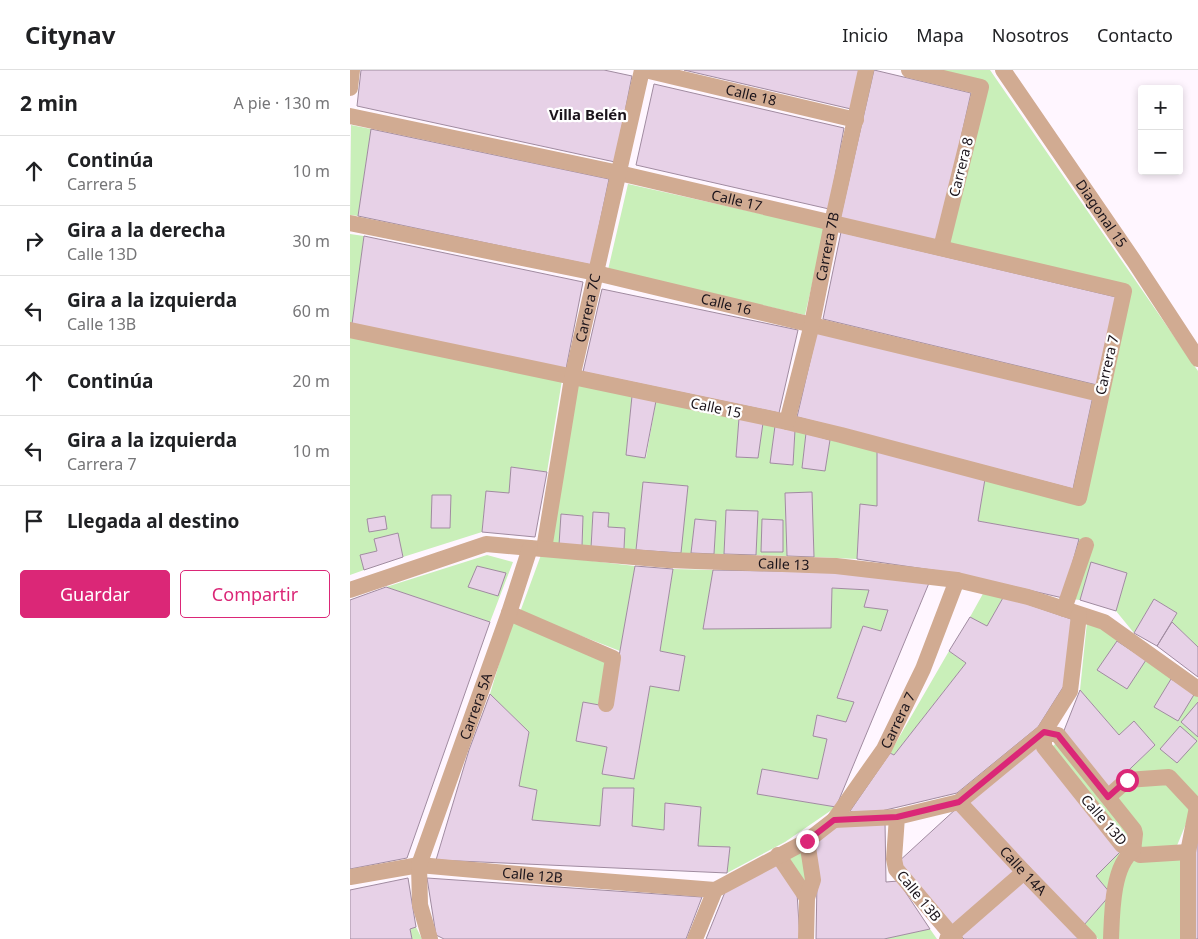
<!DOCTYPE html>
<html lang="es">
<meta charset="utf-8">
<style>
body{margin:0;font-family:"Noto Sans",sans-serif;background:#f2f2f2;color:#202124}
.controls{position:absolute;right:15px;top:15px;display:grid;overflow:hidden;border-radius:5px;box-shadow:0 2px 8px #0003}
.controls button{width:45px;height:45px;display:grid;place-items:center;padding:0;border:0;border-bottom:1px solid #e0e0e0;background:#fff;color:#202124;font:25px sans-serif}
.stop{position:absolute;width:15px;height:15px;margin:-11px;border:4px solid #db2777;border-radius:50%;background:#fff}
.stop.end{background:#db2777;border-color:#fff;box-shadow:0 1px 5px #0008}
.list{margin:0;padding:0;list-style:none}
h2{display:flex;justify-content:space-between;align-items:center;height:65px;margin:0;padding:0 20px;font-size:21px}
h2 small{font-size:16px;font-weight:400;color:#757577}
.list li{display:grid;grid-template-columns:32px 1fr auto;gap:15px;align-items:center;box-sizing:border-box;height:70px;padding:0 20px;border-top:1px solid #e0e0e0}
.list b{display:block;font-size:19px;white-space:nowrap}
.list p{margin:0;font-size:16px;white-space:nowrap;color:#757577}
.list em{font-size:16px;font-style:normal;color:#757577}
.actions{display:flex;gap:10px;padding:15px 20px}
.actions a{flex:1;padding:11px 0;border:1px solid #db2777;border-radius:5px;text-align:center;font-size:18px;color:#db2777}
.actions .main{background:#db2777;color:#fff}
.icon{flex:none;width:28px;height:28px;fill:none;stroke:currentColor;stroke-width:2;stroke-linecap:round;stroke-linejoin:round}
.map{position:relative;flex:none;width:848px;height:869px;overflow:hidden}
header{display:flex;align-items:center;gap:30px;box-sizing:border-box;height:70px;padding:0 25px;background:#fff;border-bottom:1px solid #e0e0e0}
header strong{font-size:24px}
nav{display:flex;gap:28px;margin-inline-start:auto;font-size:18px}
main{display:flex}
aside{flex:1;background:#fff}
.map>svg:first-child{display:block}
.green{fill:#c9efb9}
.building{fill:#e7d1e7;stroke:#a08ba0}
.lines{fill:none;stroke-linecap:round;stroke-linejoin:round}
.minor{stroke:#d1ab92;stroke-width:16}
.route{stroke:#db2777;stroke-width:6}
.labels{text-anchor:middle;stroke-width:4.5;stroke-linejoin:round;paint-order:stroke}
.street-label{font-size:14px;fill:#1b141b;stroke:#fff}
.neighbourhood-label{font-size:15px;font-weight:bold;fill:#1b141b;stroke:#fff}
</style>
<header>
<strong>Citynav</strong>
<nav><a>Inicio</a><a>Mapa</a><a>Nosotros</a><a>Contacto</a></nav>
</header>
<main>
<aside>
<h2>2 min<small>A pie · 130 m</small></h2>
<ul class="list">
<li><svg class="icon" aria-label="ahead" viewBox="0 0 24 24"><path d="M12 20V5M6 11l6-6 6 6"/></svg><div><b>Continúa</b><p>Carrera 5</p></div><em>10 m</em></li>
<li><svg class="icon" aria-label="right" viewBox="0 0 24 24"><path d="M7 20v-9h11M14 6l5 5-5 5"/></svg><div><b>Gira a la derecha</b><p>Calle 13D</p></div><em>30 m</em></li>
<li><svg class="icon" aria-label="left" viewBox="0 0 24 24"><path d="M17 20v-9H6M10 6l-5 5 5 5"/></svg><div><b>Gira a la izquierda</b><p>Calle 13B</p></div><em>60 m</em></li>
<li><svg class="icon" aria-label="ahead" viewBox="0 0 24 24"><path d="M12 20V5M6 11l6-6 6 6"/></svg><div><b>Continúa</b></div><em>20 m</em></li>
<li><svg class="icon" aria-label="left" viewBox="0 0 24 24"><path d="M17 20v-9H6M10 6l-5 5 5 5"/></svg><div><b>Gira a la izquierda</b><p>Carrera 7</p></div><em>10 m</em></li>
<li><svg class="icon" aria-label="arrive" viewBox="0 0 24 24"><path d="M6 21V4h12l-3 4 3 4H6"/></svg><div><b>Llegada al destino</b></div></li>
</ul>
<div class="actions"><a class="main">Guardar</a><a>Compartir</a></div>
</aside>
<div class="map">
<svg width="848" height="869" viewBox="0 0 848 869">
<rect width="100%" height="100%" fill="#fff6ff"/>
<path class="green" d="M583 0H640L848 301V577L822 552 827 543 804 529 784 563 766 541 777 503 741 493 730 530 713 528 729 469 628 451 635 409 731 433 595 173 633 14Z
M1 55 21 59 8 146 0 145Z
M278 114 475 158 455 245 258 200Z
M0 164 14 166 2 254 0 253Z
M0 265 212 310 197 402 161 397 159 423 136 422 132 462 53 487 48 464 24 469 27 481 10 485 14 500 0 505Z
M228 315 282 326 276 385 296 388 306 331 389 348 386 387 408 388 413 353 425 356 420 393 443 395 445 360 456 363 452 398 475 400 480 370 527 381V436L510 435 507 489 464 487 461 422 435 424 437 486 406 485 408 441H376L374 484H364L366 451 345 449 341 483H331L335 416 294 412 286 480 274 479 275 458 258 457V443L243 442 241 478 232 477 233 446 212 444 209 475 200 474Z
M137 485 163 492 140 552 36 517Z
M191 485 285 496 270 581 170 542Z
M323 499 363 500 353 559 481 558 482 518 519 520 515 537 538 540 531 561 513 556 487 627 504 632 496 652 467 645 463 666 477 669 468 709 412 699 407 724 486 737 435 772 377 803 380 777 348 776 351 737 315 733 314 760 282 756 284 718H253L250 756 182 750 187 720 169 716 179 662 140 624 162 551 256 593 248 635 233 632 226 671 257 677 252 704 284 709 300 616 329 621 335 586 310 581Z
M635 520 654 526 637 556 620 547Z
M737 552 752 555 848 622V731L820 702 776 703 805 675 784 652 769 665 730 620Z
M599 581 616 593 544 685 540 683Z
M707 672 783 765 774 771 700 679Z
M817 712 842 739 826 778 794 780 785 772 764 728 779 714Z
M454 776 461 810 451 814 433 788Z
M772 780 759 869H748L734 855 761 824 746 806Z
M834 786 833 869H766L767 824 780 789Z
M66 857 72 869H62L60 859Z
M580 859 587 869H534Z"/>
<path class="building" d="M11 0H254L282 6 265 92 7 36Z
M334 0H509L501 39Z
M524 0 621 23 588 171 490 149Z
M304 14 494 58 479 139 286 95Z
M21 59 259 109 241 195 8 146Z
M491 162 766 227 747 315 473 249Z
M14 166 233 212 216 299 2 254Z
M252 219 448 260 429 343 233 302Z
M467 261 743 326 723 419 447 347Z
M282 326 306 331 295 388 276 385Z
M389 348 413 353 408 388 386 387Z
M425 356 445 360 443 395 420 393Z
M456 363 480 370 475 401 452 398Z
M527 381 635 409 628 451 729 469 713 528 609 504 507 489 510 434 527 436Z
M161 397 197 402 185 467 132 462 136 421 159 423Z
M293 412 338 416 331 483 286 480Z
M462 422 464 487 437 486 435 423Z
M82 425H101L100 458H81Z
M376 440 408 441 406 485 374 484Z
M243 442 259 443 258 457 275 458 274 479 241 478Z
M211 444 233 446 232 477 209 475Z
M35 446 37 459 19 462 17 449Z
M345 449 366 451 364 484 341 483Z
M412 449 433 450V482H411Z
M48 463 53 487 14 500 10 485 27 481 24 469Z
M741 492 777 503 766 541 730 530Z
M127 496 156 503 148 526 118 517Z
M285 496 323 499 310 581 335 586 329 621 300 616 284 709 252 704 257 677 226 671 233 632 260 637Z
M363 500 479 502 579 513 486 737 407 724 412 699 468 709 477 669 463 666 467 645 496 652 504 632 487 628 513 556 531 561 538 540 514 537 519 520 482 518 481 558 353 559Z
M36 517 140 552 57 788 0 799V530Z
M654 526 724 550 717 611 688 657 607 723 523 743 509 744 500 741 540 683 544 685 616 593 599 581 620 547 637 556Z
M804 529 827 543 807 576 784 563Z
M822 552 848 577V607L807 576Z
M767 571 796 590 777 619 747 600Z
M821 609 845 623 828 651 804 637Z
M730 620 769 665 784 651 805 675 759 719 713 663Z
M140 624 179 662 169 716 187 720 182 750 250 756 253 718H284L282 756 314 760 315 733 351 737 348 776 380 777 377 803 86 790 119 680Z
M848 632V667L831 652Z
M830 656 847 671 827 693 810 679Z
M684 674 772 780 746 806 761 824 734 855 615 732Z
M607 738 667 802 602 859 547 793Z
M535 752 536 812 548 811 580 859 534 869H466L467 811 461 773 485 756Z
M848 758V869H843V782Z
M426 794 447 823 450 869H356L375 822Z
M58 808 66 857 60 859 62 869H0V820Z
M77 808 352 827 336 869H94L86 865Z
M673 812 730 869H614L610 865Z"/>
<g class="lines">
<g class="minor">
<path id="s1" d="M295 0 506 50"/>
<path d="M559 0 631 17 591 178"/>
<path id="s2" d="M653 0 784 191 848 289"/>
<path d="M0 18 2 0"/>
<path id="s3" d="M0 46 269 103 774 221 729 428 491 365 437 352 0 260"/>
<path id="s4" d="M0 153 246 203 750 324"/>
<path id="s5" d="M437 352 462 254 482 153 516 0"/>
<path id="s6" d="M194 479 222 308 292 0"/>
<path id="s7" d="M0 520 136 474 318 490 486 496 607 510 678 527 754 552 848 619"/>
<path d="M714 539 736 475"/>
<path d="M159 543 263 588 256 634"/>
<path d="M758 727 777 710 819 707 847 737"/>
<path id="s8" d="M609 732 674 802 739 869"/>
<path d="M484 750 547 747"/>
<path d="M783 781 785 764 784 760 708 665 694 662V677L772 775 790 785 838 782"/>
<path d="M428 785 457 828"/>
<path id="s9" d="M0 807 69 795 202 807 365 820"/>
<path id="s10" d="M80 869 70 835 69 795 159 543 180 478"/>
<path id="s11" d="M345 869 365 820 457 771 484 750 534 679 573 599 607 510"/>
<path d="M456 869 457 828 463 810 457 771"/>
<path d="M597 869 674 802"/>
<path d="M605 869 546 799 544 789 547 747 609 732 694 662 720 621 729 545"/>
<path d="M761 869C762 845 762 796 783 781"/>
<path d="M838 869V782L847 737"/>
</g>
</g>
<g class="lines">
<path class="route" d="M457 771 484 750 547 747 609 732 694 662 708 665 758 727 777 710"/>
</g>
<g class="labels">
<g class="street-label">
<text dy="5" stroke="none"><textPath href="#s1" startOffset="109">Calle 18</textPath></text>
<text transform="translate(611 97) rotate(-76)" y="5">Carrera 8</text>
<text dy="5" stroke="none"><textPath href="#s3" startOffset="396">Calle 17</textPath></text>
<text dy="5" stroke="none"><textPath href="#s2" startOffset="174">Diagonal 15</textPath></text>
<text dy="5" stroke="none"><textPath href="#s5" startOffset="180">Carrera 7B</textPath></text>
<text dy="5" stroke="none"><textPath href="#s4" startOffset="385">Calle 16</textPath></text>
<text dy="5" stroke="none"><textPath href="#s6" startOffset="245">Carrera 7C</textPath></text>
<text transform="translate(757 295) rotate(-77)" y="5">Carrera 7</text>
<text transform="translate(366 338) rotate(12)" y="5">Calle 15</text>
<text dy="5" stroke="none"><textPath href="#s7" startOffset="442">Calle 13</textPath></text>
<text dy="5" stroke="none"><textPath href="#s10" startOffset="244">Carrera 5A</textPath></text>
<text dy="5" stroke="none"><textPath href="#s11" startOffset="310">Carrera 7</textPath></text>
<text transform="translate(754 750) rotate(49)" y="5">Calle 13D</text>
<text dy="5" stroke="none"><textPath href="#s8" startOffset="94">Calle 14A</textPath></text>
<text dy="5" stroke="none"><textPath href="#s9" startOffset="184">Calle 12B</textPath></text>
<text transform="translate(569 826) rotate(51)" y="5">Calle 13B</text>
</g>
<g class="neighbourhood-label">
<text x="238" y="50">Villa Belén</text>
</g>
</g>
</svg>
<div class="controls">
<button>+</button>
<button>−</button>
</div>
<div class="stop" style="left:777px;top:710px"></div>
<div class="stop end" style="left:457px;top:771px"></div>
</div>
</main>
